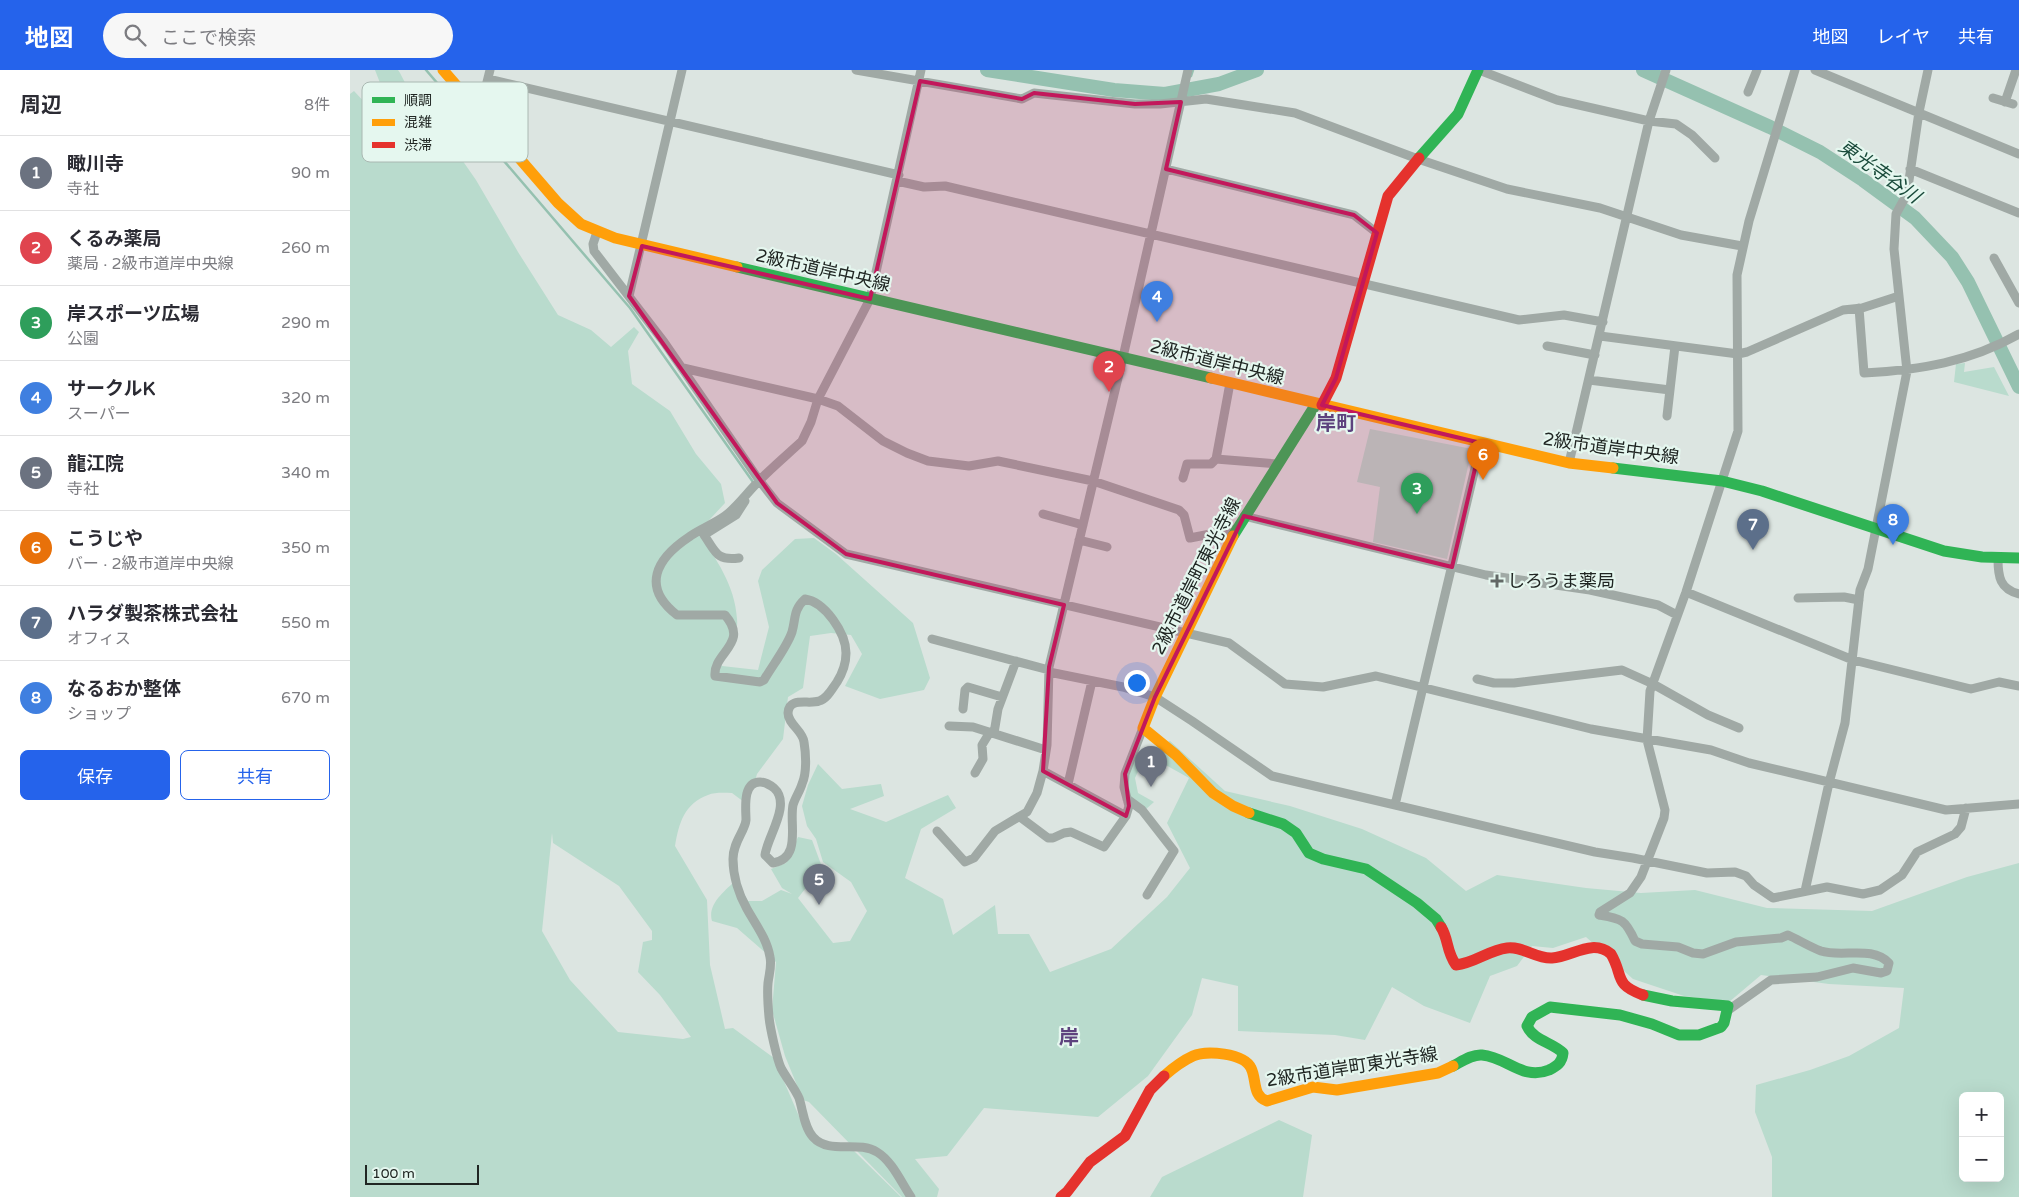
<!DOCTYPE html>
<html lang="ja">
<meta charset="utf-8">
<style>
body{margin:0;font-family:"Varela Round","Noto Sans JP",sans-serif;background:#f7f7f7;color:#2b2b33}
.controls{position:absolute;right:15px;bottom:15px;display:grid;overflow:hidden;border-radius:8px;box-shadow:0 5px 20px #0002}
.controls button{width:45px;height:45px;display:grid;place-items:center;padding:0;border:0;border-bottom:1px solid #e1e1e2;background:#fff;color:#2b2b33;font:25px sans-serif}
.scale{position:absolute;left:15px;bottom:12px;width:114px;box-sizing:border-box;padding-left:5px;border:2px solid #202623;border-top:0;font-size:14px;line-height:18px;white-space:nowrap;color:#202623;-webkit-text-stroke:4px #e5f7ef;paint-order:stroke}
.you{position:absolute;left:786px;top:612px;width:18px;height:18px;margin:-12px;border:4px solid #fff;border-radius:50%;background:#1a73e8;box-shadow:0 0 0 8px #1a73e833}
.badge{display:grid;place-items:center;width:32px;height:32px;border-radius:50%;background:#2563eb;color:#fff;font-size:16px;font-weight:700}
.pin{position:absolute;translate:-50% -41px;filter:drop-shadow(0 1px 2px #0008)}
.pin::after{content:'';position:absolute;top:26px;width:18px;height:15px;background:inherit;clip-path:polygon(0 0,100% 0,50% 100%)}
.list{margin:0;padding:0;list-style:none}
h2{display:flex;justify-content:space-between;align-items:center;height:65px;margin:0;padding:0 20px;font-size:21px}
h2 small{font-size:16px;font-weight:400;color:#7c7c81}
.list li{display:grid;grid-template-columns:32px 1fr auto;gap:15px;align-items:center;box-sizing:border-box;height:75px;padding:0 20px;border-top:1px solid #e1e1e2}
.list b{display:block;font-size:19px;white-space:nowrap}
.list p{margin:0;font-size:16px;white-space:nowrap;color:#7c7c81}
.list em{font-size:16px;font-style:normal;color:#7c7c81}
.actions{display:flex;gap:10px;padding:15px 20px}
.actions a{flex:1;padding:11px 0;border:1px solid #2563eb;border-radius:8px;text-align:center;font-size:18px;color:#2563eb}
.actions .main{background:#2563eb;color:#fff}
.icon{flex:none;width:28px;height:28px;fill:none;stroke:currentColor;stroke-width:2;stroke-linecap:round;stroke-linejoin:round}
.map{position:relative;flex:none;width:1669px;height:1127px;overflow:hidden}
header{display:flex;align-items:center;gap:30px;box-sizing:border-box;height:70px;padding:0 25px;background:#2563eb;color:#fff}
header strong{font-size:24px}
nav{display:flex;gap:28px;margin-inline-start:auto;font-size:18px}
.search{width:350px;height:45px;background:#f7f7f7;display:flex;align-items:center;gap:12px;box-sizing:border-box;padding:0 18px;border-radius:28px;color:#7c7c81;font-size:19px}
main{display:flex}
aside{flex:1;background:#fff}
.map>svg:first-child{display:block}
.green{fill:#b9dbcd;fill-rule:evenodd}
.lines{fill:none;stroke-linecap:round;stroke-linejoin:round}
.stream{stroke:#95c1b0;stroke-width:2.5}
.river{stroke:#95c1b0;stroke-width:14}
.street{stroke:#a0a9a5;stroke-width:9}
.fast{stroke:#30b455;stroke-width:11}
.slow{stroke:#ff9f0a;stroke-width:11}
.jam{stroke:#e5322d;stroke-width:11}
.marked{fill:#c2185b;fill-opacity:0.2;stroke:#c2185b;stroke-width:4;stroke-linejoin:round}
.poi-dot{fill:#626966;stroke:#e5f7ef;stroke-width:2}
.labels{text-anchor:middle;stroke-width:4.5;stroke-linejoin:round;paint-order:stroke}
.street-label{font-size:18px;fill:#202623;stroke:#e5f7ef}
.poi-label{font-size:18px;fill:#202623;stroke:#e5f7ef;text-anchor:start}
.water-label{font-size:19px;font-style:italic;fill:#1a4b3b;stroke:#e5f7ef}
.quarter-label{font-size:20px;font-weight:bold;fill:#5d427e;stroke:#e5f7ef}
.key{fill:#e5f7ef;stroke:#aab8b2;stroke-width:1}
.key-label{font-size:14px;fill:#202623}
</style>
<header>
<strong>地図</strong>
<div class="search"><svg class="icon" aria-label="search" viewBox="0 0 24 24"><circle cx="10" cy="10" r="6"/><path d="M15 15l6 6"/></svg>ここで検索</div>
<nav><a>地図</a><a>レイヤ</a><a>共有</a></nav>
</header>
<main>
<aside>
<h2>周辺<small>8件</small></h2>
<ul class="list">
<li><span class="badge" style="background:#6b7280">1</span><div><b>瞰川寺</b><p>寺社</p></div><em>90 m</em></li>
<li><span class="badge" style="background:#e0444e">2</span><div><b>くるみ薬局</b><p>薬局 · 2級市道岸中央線</p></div><em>260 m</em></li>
<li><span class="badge" style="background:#2e9e5b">3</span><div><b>岸スポーツ広場</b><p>公園</p></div><em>290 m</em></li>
<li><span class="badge" style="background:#3f7fe0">4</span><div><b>サークルK</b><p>スーパー</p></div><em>320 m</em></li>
<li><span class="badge" style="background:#6b7280">5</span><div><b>龍江院</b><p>寺社</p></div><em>340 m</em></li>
<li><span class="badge" style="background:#e8710a">6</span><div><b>こうじや</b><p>バー · 2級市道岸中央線</p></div><em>350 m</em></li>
<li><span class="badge" style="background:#5c6f8a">7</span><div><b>ハラダ製茶株式会社</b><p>オフィス</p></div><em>550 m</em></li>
<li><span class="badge" style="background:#3f7fe0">8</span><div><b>なるおか整体</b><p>ショップ</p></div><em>670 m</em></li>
</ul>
<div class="actions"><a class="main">保存</a><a>共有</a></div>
</aside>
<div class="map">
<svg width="1669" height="1127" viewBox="0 0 1669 1127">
<rect width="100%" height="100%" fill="#dce5e1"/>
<path class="green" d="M25 0H48L50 3 66 34 94 64 126 110 168 182 208 245 241 260 261 277 284 257 289 262 278 281 282 314 320 341 346 384 371 414 375 433 348 462C366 489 385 515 387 549 388 558 385 568 383 576L369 584 372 596 408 600 419 557 408 511 412 500 445 469 464 468 486 484 563 553 580 608 574 620 530 629 495 616 512 584 501 565 481 563 460 566 453 618 438 627 433 669 407 704 398 735 382 723C375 723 365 722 358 725 334 734 329 753 325 776L357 830 360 895 375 959 383 958 424 988 457 1065 504 1081 551 1127H0V24L4 21 33 52 32 18ZM202 763 203 773 269 816 302 861V870L293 872 288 902 310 925 341 967 333 969 268 962 220 910 192 861Z
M1615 293 1614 302 1644 297 1659 326 1604 312 1606 294Z
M1020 359 1122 379 1097 489 1023 472 1030 417 1007 412Z
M820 671 875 721 940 736 1012 759 1076 788 1116 821 1147 805 1236 818 1291 823 1345 820 1417 838 1522 841 1617 807 1669 793V1127H1422V1087L1405 1042 1406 1015 1460 1000 1499 986 1549 958 1554 918 1479 914 1411 905 1379 932 1334 926 1283 909 1236 867 1203 878 1182 876 1167 896 1140 906 1120 953 1074 936 1042 917 1015 970 985 965 888 961V916L852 908 842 945 798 1006 748 1047 634 1038 597 1086 565 1089 589 1119 587 1127H552L459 1032 453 1030 435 986 422 940 426 892 387 858 362 851C357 834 375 821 386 810L398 831H412L431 820 442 824 432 818 421 799 436 793 448 767 462 770 472 797 448 828 483 873 500 871 517 841 501 812 473 792 466 769 457 756 452 736 458 715 468 694 492 719 531 714 534 726 500 739 536 752 598 725 606 738 571 759 555 808 593 829 603 865 645 835 648 864H679L700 902 761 879 817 827 840 798 817 753 839 708 796 684 785 708 788 723 804 732 795 740 779 727 776 708 789 683ZM1613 1026H1650V1108H1613Z
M929 1050 962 1065 953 1127H800L812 1107Z"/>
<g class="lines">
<path class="stream" d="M76 0 280 238 403 412
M841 6 843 0"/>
<path class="river" d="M637 0 764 20 815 24 869 14 907 0
M1293 0 1420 57 1470 82 1513 110 1565 148 1602 187 1618 212 1669 317"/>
<path class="street" d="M506 0 672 29 684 23 785 34H810L856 29 945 43 1068 89 1157 119 1250 138 1331 165 1392 176
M1129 0 1207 30 1299 51 1326 54 1342 65 1365 88
M1465 0 1669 84
M138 9 549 105
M1398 22 1407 0
M1643 28 1663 34
M1655 32 1666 0
M127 39 132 32 140 0
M816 99 1004 145 1027 163
M1560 99 1669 143
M547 111 574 117 595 116 1169 250 1214 245 1253 252
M247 162 243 174 244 181 314 272 409 410 427 433 496 484 879 573 935 614 973 617 1026 606 1241 659 1361 680 1399 693 1596 740 1669 734
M1644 188 1669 233
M279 226 332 0
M1509 238 1514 303C1570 300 1620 292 1669 264
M1250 266 1388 284 1397 282 1493 240 1512 238 1549 226
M1197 276 1245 285
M333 298 468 329 488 336 533 371 557 383 578 391 619 396 648 391 743 411 829 440 834 445 840 468 886 459
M1239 310 1320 320
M880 313 866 389 927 394
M1317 346 1325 276
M1219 393 1299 51 1316 0
M833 408 837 394H861L866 389
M693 444 733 455
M894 446 1136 505 1240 520 1308 535 1327 545
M729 470 757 477
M389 488C366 491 366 482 354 465L386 445 395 431
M1648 489C1648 507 1650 519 1669 524
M1336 522 1503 590 1621 619 1649 612 1669 616
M1448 528 1494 527 1509 530
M582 569 699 600
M699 602 773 617 805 627 842 651 922 706 1245 782 1283 788 1357 803 1385 802 1396 806 1404 815 1423 828 1477 817 1513 824 1530 820 1552 805 1567 782 1605 764 1611 757 1616 738
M1127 609 1144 613H1164L1272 600 1303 614 1358 645 1389 658
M613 639 615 620 618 617 652 627
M599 656 623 657 696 680
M644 663 648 639 666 591
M693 701 776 746
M625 703 633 689 632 675 640 662
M718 714 742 611
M777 729 792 740 824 781 797 825
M1045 735 1131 373
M670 747 698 768H703L714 763 721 762 754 777 776 746 779 736 774 717 775 704 793 658
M587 761 615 792 624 788 645 761 677 742 687 723 693 701 697 675 699 597 773 287 838 0
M1455 821 1479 713 1495 653 1510 520 1518 499 1557 301 1544 179 1546 144 1557 124 1569 42 1578 0
M1377 941 1421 910 1467 907 1503 898 1531 903 1537 901 1539 893C1522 875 1492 888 1471 881 1460 877 1449 870 1438 865L1431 868 1386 872 1353 884 1343 883 1328 877 1292 874 1285 871C1275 849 1272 849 1249 845L1250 842 1280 823 1291 807 1314 748 1315 740 1297 670 1300 621 1336 522 1388 361 1387 205 1399 151 1445 0
M561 1127C551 1112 542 1091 527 1082 508 1070 479 1085 463 1067 454 1057 453 1040 449 1028 444 1017 437 1009 431 998 427 989 420 958 419 947 418 936 417 924 418 913 419 904 422 896 420 887 417 869 406 855 397 839 389 825 383 806 383 789 383 772 395 761 396 750 396 739 392 712 410 712 415 712 420 715 424 718 442 734 417 767 415 785L423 793C452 788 439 754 443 735 445 728 450 721 452 714 457 703 456 684 454 672 453 661 438 654 438 643 439 626 459 635 469 631 477 629 482 619 487 612 492 604 496 593 496 583 496 563 475 532 455 529 443 540 446 548 442 562 437 577 422 596 414 610L410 612 365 606C363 582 400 574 375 545H327C291 517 306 489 339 467 350 459 364 454 375 446 387 437 397 423 407 413 421 398 437 385 452 371L461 352 468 329 520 229 571 0"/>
<path class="fast" d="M1069 88 1108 44 1128 0
M387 197 861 308
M1263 398 1372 411 1412 421 1594 481 1632 487 1669 488
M883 466 966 334
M899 743 933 754 946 763 959 783 973 789 1016 799 1067 833 1086 849 1091 857
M1103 996C1111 992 1122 984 1132 985 1157 987 1173 1011 1199 1000 1207 996 1212 993 1213 983 1202 972 1184 971 1177 956L1182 947 1200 937 1270 945 1302 954 1329 965H1349L1371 957 1374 953 1378 936 1322 931 1293 925"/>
<path class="slow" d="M93 0 208 133 231 154 265 168 387 197
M861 308 1219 393 1263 398
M883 466 805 627 793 658 826 685 863 723 883 736 899 743
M814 1006C823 998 832 991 843 986 856 980 894 983 901 998 907 1010 902 1026 917 1031L963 1017 987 1020 1088 1003 1103 996"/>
<path class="jam" d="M972 335 986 308 1038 126 1069 88
M1091 857C1099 870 1096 881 1106 895 1125 893 1139 880 1157 878 1173 876 1186 889 1202 888 1222 887 1242 868 1261 884 1274 906 1263 914 1293 925
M711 1127 717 1122 740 1092 775 1066 800 1020 814 1006"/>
</g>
<path class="marked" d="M570 11 672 29 684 23 785 34 831 32 816 99 1004 145 1027 163 986 308 972 335 1131 373 1102 497 894 446 805 627 775 704 779 736 776 746 693 701 699 597 714 535 496 484 427 433 279 226 292 176 520 229Z"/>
<path class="poi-dot" d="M1144.5 503.5h5v5h5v5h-5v5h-5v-5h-5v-5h5z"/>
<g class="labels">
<g class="street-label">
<text transform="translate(473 200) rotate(13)" y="6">2級市道岸中央線</text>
<text transform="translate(867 292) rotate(14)" y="6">2級市道岸中央線</text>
<text transform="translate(1261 378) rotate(8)" y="6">2級市道岸中央線</text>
<text transform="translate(846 506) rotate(-63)" y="6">2級市道岸町東光寺線</text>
<text transform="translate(1002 997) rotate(-9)" y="6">2級市道岸町東光寺線</text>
</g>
<g class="poi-label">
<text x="1157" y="517">しろうま薬局</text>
</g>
<g class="water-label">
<text transform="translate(1530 101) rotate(35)" y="7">東光寺谷川</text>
</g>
<g class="quarter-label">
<text x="986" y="360">岸町</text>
<text x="719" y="974">岸</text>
</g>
</g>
<rect x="12" y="12" width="166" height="80" rx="8" class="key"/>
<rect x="22" y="27" width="23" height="6" fill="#30b455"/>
<rect x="22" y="49" width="23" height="7" fill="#ff9f0a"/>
<rect x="22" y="72" width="23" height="6" fill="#e5322d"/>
<g class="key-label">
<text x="54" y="35">順調</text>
<text x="54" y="57">混雑</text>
<text x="54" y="80">渋滞</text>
</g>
</svg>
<div class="controls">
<button>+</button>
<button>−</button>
</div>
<div class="scale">100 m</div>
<div class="you"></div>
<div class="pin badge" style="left:801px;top:717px;background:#6b7280">1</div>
<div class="pin badge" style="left:759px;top:322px;background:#e0444e">2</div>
<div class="pin badge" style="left:1067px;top:444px;background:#2e9e5b">3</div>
<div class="pin badge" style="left:807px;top:252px;background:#3f7fe0">4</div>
<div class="pin badge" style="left:469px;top:835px;background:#6b7280">5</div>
<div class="pin badge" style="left:1133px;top:410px;background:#e8710a">6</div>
<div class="pin badge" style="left:1403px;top:480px;background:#5c6f8a">7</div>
<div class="pin badge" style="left:1543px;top:475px;background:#3f7fe0">8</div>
</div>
</main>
